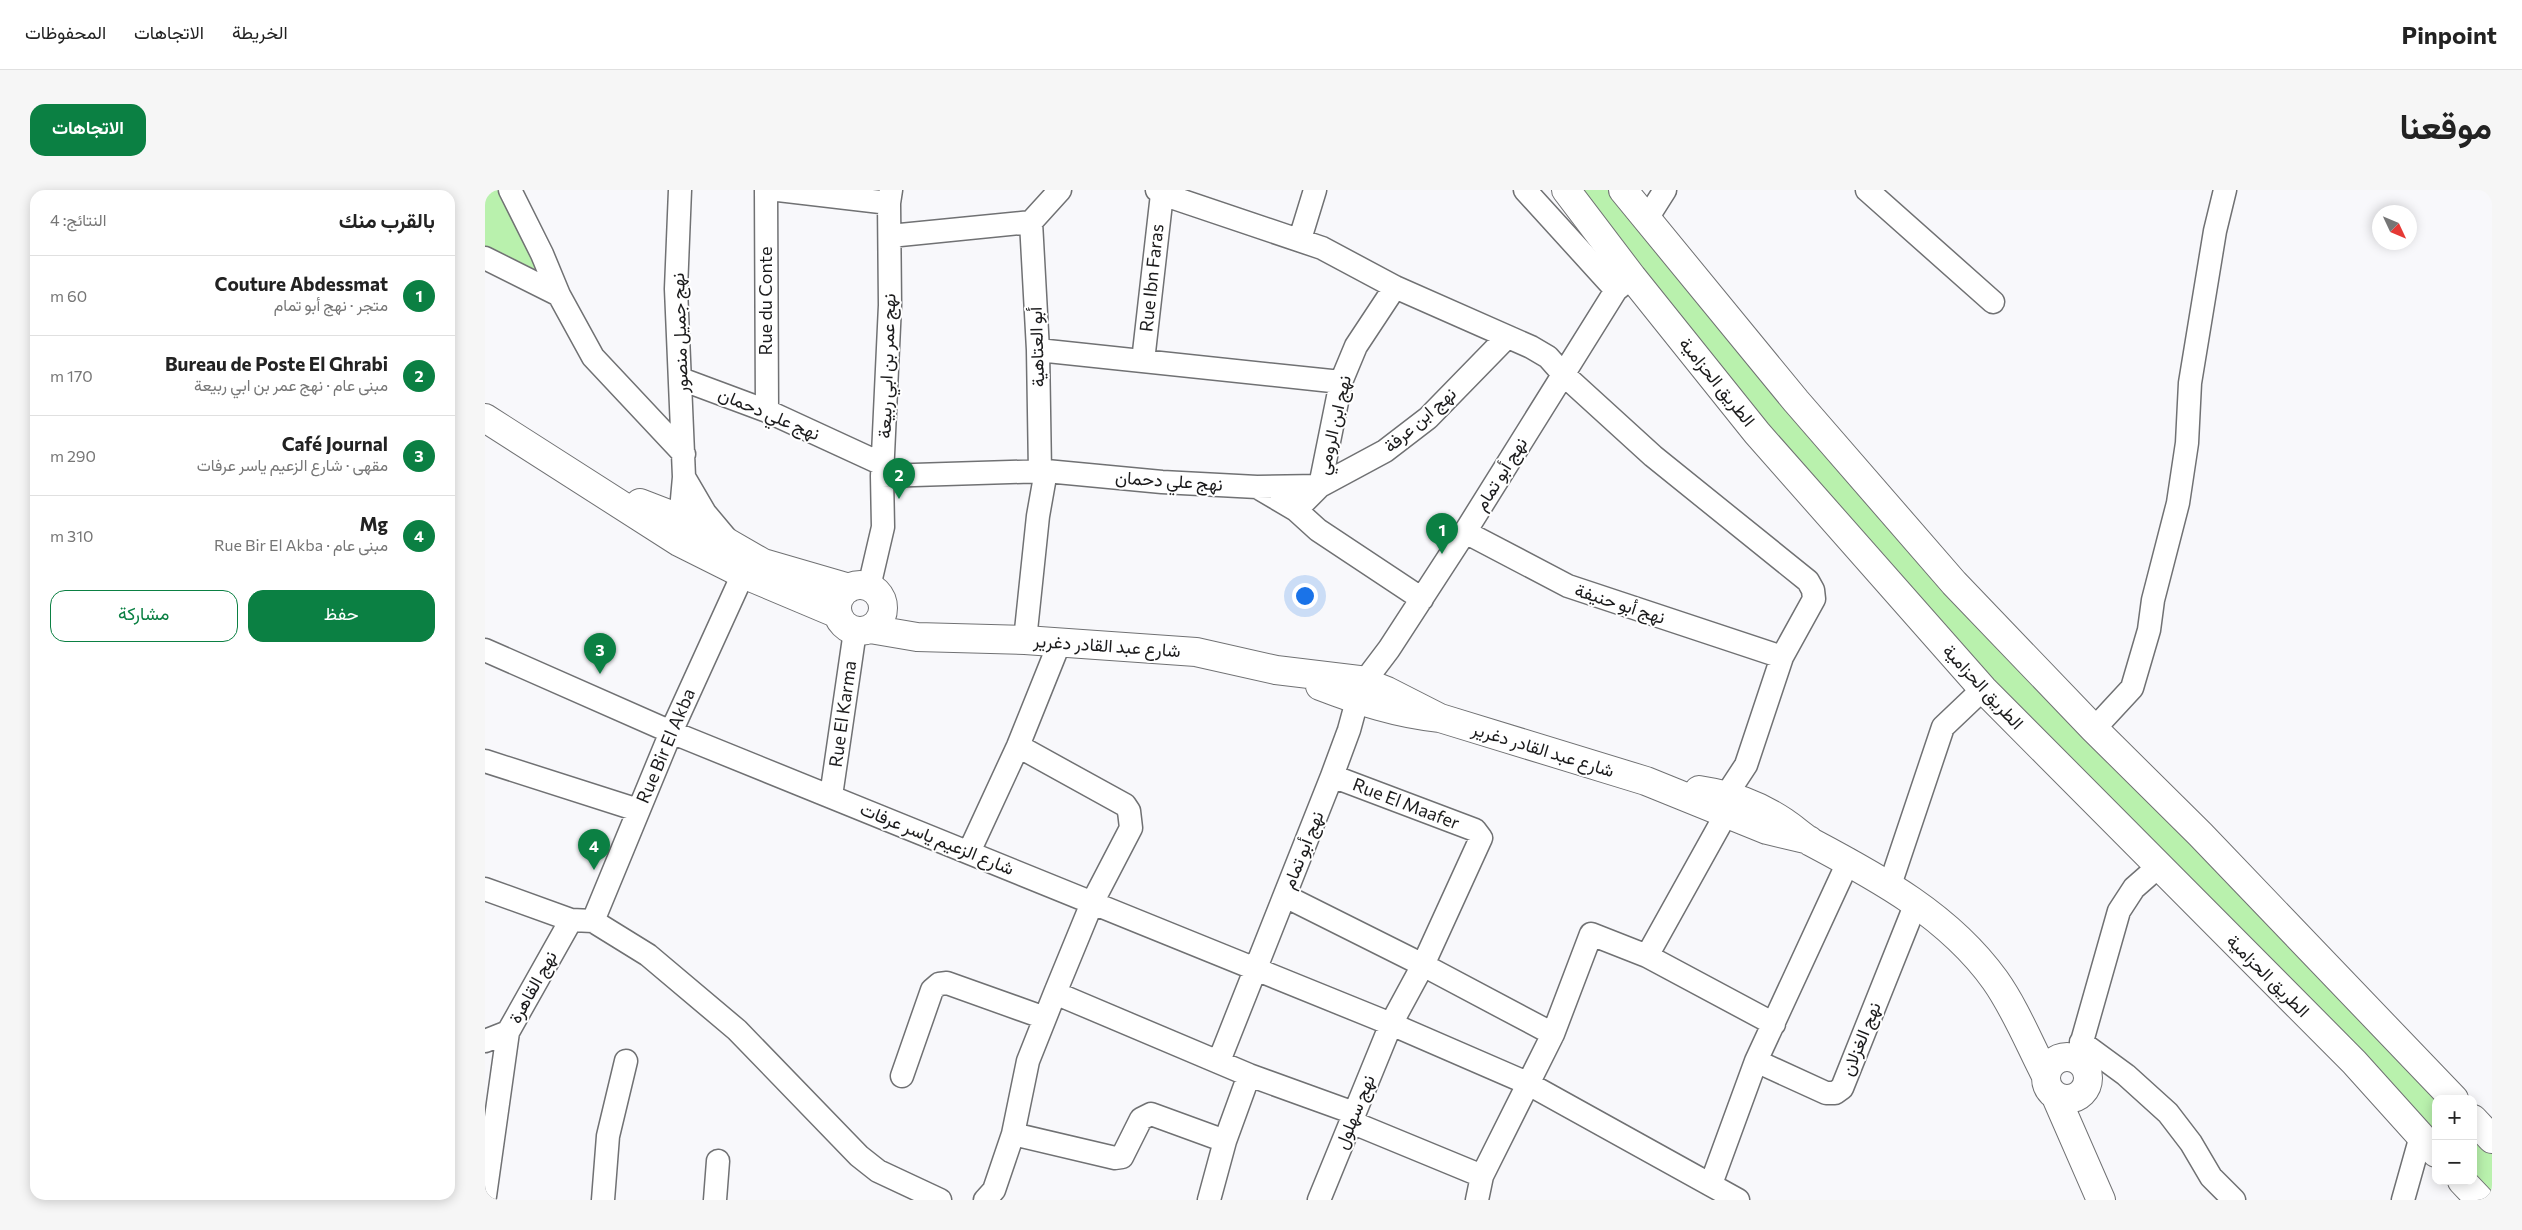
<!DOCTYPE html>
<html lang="ar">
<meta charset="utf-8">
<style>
body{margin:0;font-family:Commissioner,Vazirmatn,sans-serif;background:#f6f6f6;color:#222;direction:rtl}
.controls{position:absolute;right:15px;bottom:15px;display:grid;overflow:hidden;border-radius:10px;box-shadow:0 2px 12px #0003}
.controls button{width:45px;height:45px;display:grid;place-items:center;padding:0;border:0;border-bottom:1px solid #e0e0e0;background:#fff;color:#222;font:25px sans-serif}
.compass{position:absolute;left:1887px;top:15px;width:45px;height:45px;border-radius:50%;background:#fff;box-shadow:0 2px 12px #0003;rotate:134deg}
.you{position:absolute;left:819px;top:405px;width:18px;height:18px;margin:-12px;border:4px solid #fff;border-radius:50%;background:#1a73e8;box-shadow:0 0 0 8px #1a73e833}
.badge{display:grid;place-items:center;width:32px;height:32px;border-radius:50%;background:#0b8043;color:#fff;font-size:16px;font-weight:700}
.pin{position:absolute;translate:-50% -41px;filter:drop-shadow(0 1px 2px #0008)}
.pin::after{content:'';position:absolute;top:26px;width:18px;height:15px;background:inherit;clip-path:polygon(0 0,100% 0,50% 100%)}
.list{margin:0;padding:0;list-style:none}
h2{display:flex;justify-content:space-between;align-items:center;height:65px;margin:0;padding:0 20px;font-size:21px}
h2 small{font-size:16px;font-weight:400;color:#767676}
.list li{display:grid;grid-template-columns:32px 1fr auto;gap:15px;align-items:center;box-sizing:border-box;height:80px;padding:0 20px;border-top:1px solid #e0e0e0}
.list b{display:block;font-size:19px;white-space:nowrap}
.list p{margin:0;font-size:16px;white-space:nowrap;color:#767676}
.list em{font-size:16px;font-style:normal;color:#767676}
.actions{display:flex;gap:10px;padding:15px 20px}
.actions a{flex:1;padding:11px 0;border:1px solid #0b8043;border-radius:15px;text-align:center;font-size:18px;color:#0b8043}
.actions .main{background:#0b8043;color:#fff}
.map{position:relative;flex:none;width:2007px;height:1010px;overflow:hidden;direction:ltr;border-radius:15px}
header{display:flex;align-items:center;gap:30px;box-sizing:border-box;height:70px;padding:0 25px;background:#fff;border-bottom:1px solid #e0e0e0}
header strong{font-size:24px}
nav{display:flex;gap:28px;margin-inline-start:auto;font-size:18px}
.intro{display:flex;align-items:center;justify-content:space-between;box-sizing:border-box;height:120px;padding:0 30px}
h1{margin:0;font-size:35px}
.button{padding:12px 22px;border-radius:15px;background:#0b8043;color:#fff;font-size:18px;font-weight:700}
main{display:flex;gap:30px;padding:0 30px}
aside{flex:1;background:#fff;border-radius:15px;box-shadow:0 2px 12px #0003}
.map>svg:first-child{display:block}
.green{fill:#b9f1ad}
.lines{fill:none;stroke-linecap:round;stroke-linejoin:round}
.minor-casing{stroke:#707173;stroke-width:25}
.major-casing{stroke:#707173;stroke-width:30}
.highway-casing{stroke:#707173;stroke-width:30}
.minor{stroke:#fff;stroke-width:22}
.major{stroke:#fff;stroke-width:28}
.highway{stroke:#fff;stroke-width:28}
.labels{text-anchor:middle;stroke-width:4;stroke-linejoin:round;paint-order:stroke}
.street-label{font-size:18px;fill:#1b1b1c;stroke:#fff}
</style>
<header>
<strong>Pinpoint</strong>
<nav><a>الخريطة</a><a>الاتجاهات</a><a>المحفوظات</a></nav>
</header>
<div class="intro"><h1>موقعنا</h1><a class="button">الاتجاهات</a></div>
<main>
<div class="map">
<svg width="2007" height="1010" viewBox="0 0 2007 1010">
<rect width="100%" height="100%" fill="#f8f8fb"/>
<path class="green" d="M0 0H14L51 74 49 79 45 80 0 57Z
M1095 0H1124L1174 65 1555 496 1951 909V946L1541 525 1442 420 1283 237Z
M1988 941 2007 960V1005L1988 985Z"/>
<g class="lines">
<g class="minor-casing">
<path id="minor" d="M25 0 57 64 74 105 108 167 199 264
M281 0 282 221
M293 0 404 13
M672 0 677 4 837 58 910 97 1046 157 1063 167 1078 184 1168 266 1323 391 1328 400 1329 409 1297 467 1261 575 1242 604 1240 614 1241 624 1162 766
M1040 0 1131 100
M1382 0 1508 112
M1161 30 1180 0
M546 32 553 160 555 282
M405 46 546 32 575 0
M815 49 830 0
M0 68 74 105
M553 160 856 192
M658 171 677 4
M196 189 282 221 397 274
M397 286 561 281 677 292 772 297 811 320 833 340 937 409
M199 287 220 323 241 348
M835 296 856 192 871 156 910 97
M772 297 835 296
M811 320 835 296 900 261 943 228 1022 147
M980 342 1083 396 1297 467
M194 343 199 287 191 99 195 0
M384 397 398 337 397 286 405 115 404 13 406 0
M540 450 553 326 561 281
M0 460 186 542 906 834 1042 893 1253 1010
M1609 539 1647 498 1664 440 1668 410 1693 313 1702 253 1705 193 1730 41 1740 0
M0 571 153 620
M346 606 370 441
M484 662 533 556 574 454
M1405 695 1458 537 1498 499
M0 699 86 730 108 731 163 765 252 840 374 966 393 981 455 1010
M800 706 938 775 1068 844 997 986 992 1010
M108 731 186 542 258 384
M570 803 764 885 869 923
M1068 844 1106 744 1162 766 1289 834
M0 851 23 842 86 730
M1596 852 1641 885 1683 923 1706 953 1726 987 1749 1010
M1592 869 1634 721 1649 698 1674 676
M734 871 847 586 864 540 876 496 904 459 980 342 1131 100 1147 87
M1271 871 1341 903H1350L1357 898 1431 713
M417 886 447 800 454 794 462 793 560 828
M866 932 997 986
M528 944 630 968 637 967 656 929 666 924 740 951
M1226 994 1271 871 1364 670
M0 1006 23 842
M118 1010 123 946 141 871
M230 1010 233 971
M500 1010 509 1000 528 944 543 871 570 803 607 713 646 638 644 621 640 615 533 556
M724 1010 740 951 764 885
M834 1010 906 834 938 775 996 648 990 640 847 586
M1918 1010 1936 946"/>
</g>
<g class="major-casing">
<path id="major" d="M0 228 194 352 258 384 353 424
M155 313 212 335 278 373 364 398
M352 418a23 23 0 1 1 46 0a23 23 0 1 1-46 0Z
M385 439 432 447 540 450 711 462 791 480 874 490 902 501 955 528
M835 496C874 511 913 524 955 528L1161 591 1282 640 1324 650
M1214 600C1246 605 1272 614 1299 632 1308 638 1317 646 1326 652 1394 688 1464 726 1510 790 1530 818 1544 853 1560 884
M1561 888a21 21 0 1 1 42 0a21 21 0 1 1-42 0Z
M1571 907 1616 1010"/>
</g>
<g class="highway-casing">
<path id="highway" d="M1081 0 1147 87 1272 243 1498 499 1869 872 1951 963
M1138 0 1311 211 1469 393 1609 539 1715 644 1969 909
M1988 929 2007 949
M1977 991 1995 1010"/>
</g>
<use href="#minor" class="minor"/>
<use href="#major" class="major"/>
<use href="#highway" class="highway"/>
</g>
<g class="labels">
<g class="street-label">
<text transform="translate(667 88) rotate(-84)" y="6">Rue Ibn Faras</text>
<text transform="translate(281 111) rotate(-90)" y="6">Rue du Conte</text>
<text transform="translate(195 143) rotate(-92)" y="6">نهج جميل منصور</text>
<text transform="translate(552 157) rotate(-92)" y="6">أبو العتاهية</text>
<text transform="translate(402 176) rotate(-88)" y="6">نهج عمر بن ابي ربيعة</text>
<text transform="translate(1232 192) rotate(51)" y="6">الطريق الحزامية</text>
<text transform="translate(284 224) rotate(23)" y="6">نهج علي دحمان</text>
<text transform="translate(935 230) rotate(-41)" y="6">نهج ابن عرفة</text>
<text transform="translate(849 235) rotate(-77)" y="6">نهج ابن الرومي</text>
<text transform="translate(1016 284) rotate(-58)" y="6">نهج أبو تمام</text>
<text transform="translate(684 291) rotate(4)" y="6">نهج علي دحمان</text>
<text transform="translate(1135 414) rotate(18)" y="6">نهج أبو حنيفة</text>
<text transform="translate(622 456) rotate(4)" y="6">شارع عبد القادر دغرير</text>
<text transform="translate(1498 497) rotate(47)" y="6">الطريق الحزامية</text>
<text transform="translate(358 524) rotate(-82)" y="6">Rue El Karma</text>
<text transform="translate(181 556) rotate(-67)" y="6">Rue Bir El Akba</text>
<text transform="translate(1058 560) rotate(17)" y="6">شارع عبد القادر دغرير</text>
<text transform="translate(921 614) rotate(21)" y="6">Rue El Maafer</text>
<text transform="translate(452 649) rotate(22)" y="6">شارع الزعيم ياسر عرفات</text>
<text transform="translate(818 660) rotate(-68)" y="6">نهج أبو تمام</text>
<text transform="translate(1783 786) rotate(45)" y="6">الطريق الحزامية</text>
<text transform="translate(48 797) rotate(-61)" y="6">نهج القاهرة</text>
<text transform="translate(1376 849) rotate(-68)" y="6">نهج الغزلان</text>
<text transform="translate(870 922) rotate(-68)" y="6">نهج سهلول</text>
</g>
</g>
</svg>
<div class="controls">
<button>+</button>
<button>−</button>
</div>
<svg class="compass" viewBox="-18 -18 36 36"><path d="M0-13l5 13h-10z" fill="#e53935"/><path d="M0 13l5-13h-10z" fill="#767676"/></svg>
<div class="you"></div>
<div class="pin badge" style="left:957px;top:364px">1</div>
<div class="pin badge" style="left:414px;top:309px">2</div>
<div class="pin badge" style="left:115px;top:484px">3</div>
<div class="pin badge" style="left:109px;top:680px">4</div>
</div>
<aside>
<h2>بالقرب منك<small>النتائج: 4</small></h2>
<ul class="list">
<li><span class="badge">1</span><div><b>Couture Abdessmat</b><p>متجر · نهج أبو تمام</p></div><em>60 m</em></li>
<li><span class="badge">2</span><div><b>Bureau de Poste El Ghrabi</b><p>مبنى عام · نهج عمر بن ابي ربيعة</p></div><em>170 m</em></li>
<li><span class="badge">3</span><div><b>Café Journal</b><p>مقهى · شارع الزعيم ياسر عرفات</p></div><em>290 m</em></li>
<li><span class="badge">4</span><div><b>Mg</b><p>مبنى عام · Rue Bir El Akba</p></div><em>310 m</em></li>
</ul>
<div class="actions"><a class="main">حفظ</a><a>مشاركة</a></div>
</aside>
</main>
